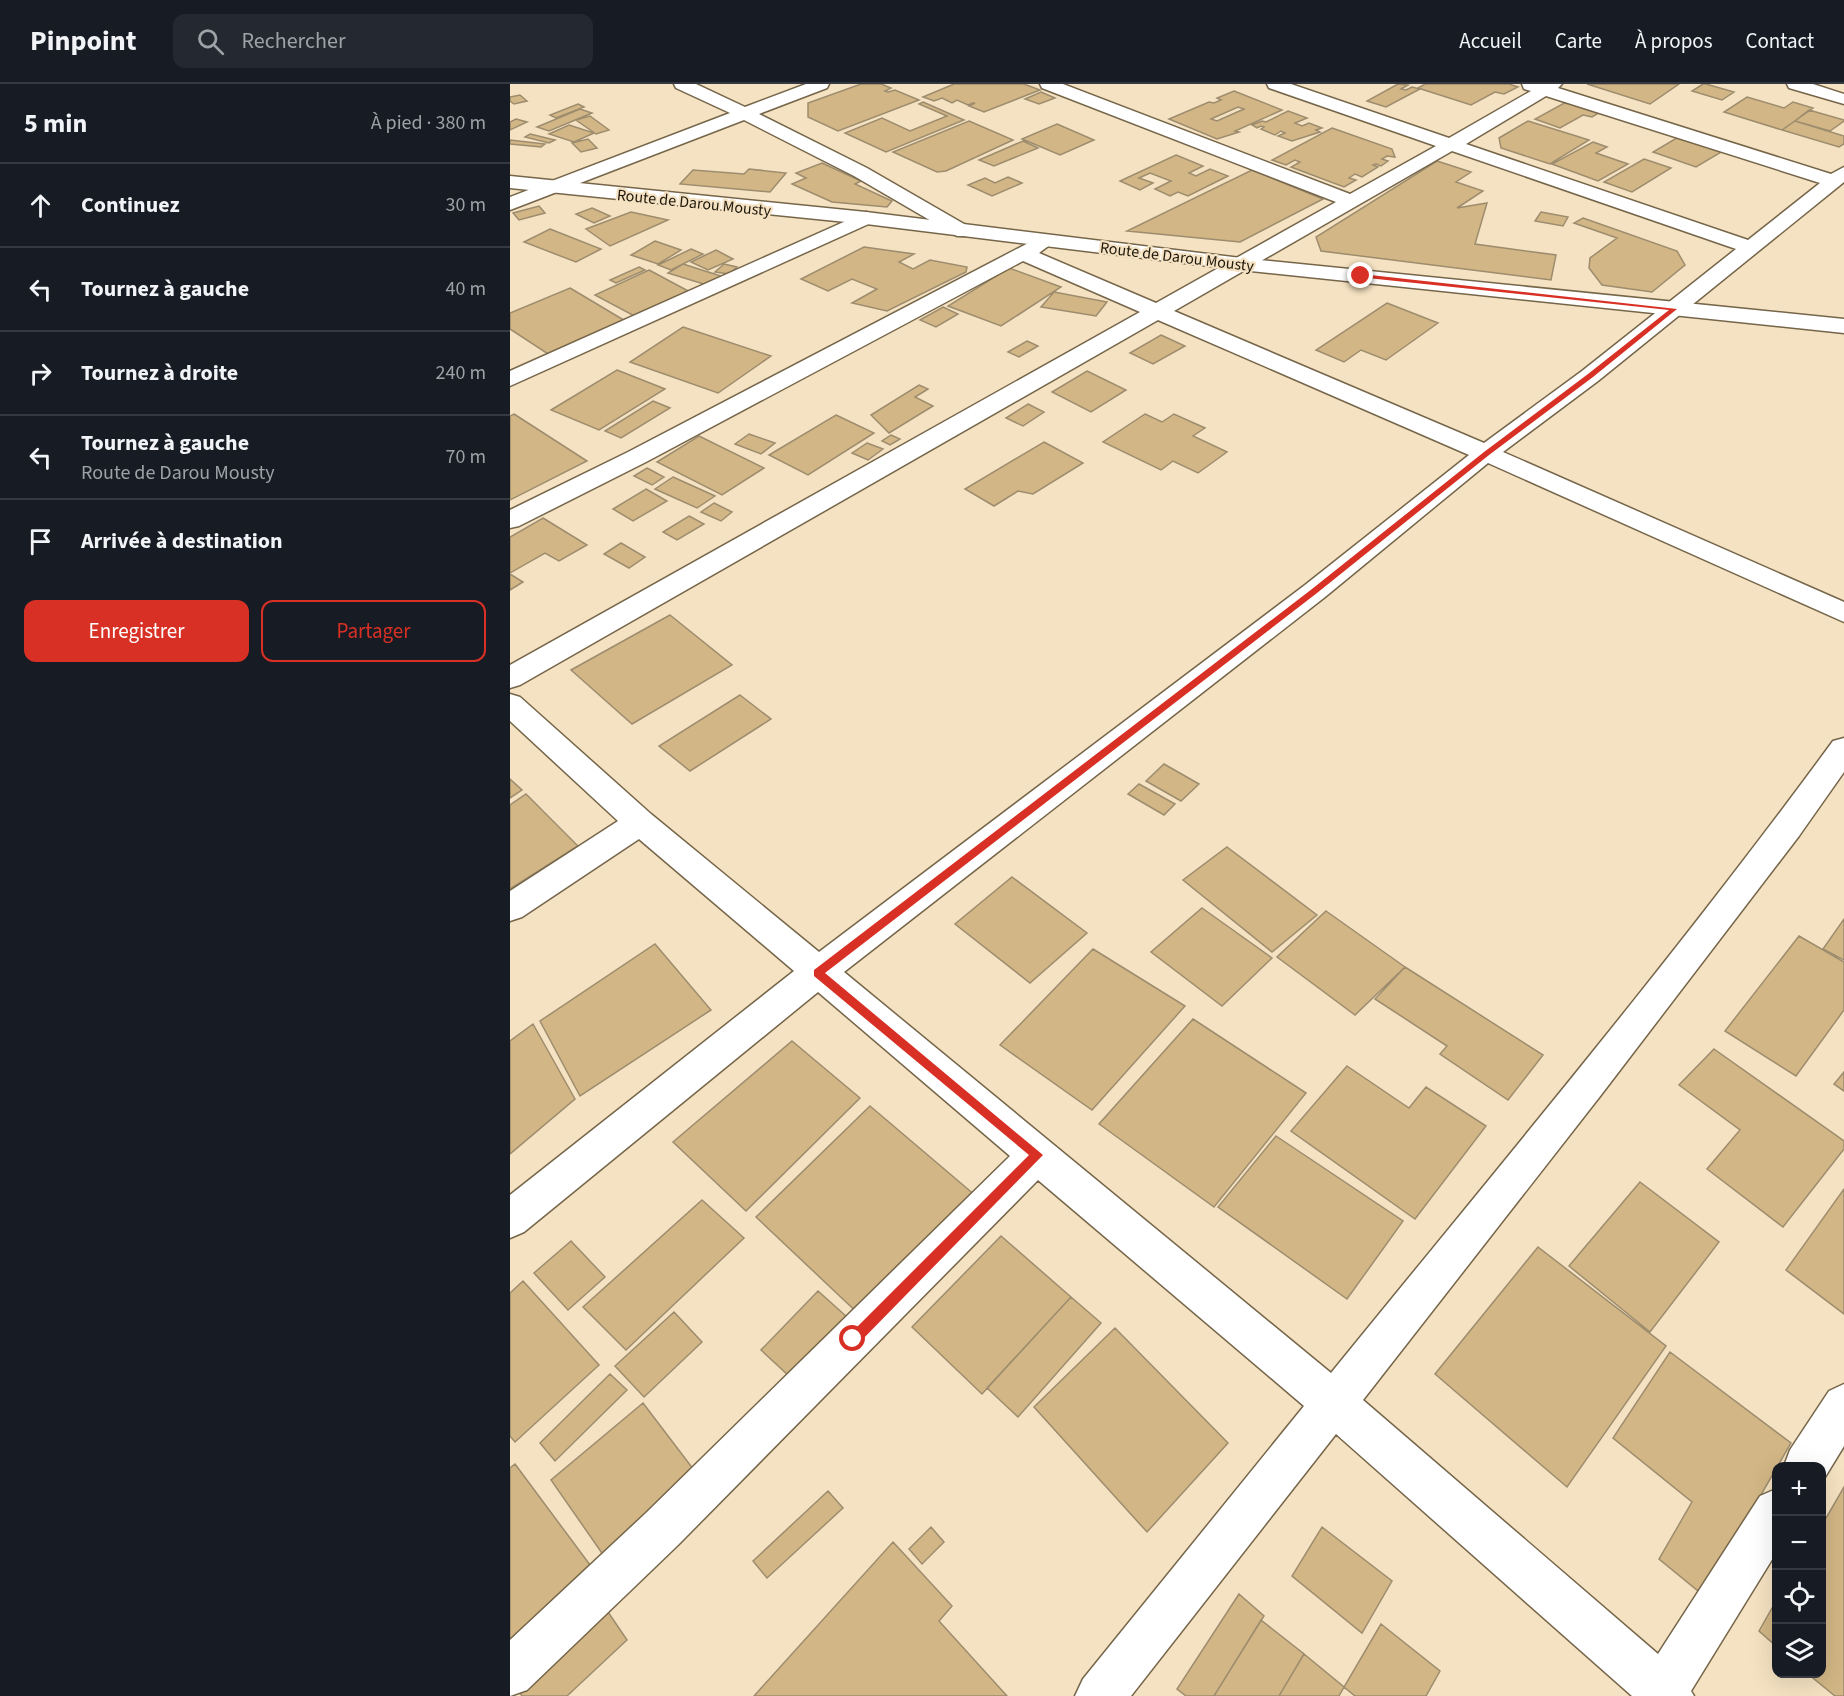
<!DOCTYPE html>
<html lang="fr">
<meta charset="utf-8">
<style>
body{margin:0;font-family:"Source Sans 3",sans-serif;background:#242831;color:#f1f3f6}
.controls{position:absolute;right:18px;bottom:18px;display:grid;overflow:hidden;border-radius:12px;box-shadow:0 6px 24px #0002}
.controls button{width:54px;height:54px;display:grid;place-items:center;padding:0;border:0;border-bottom:2px solid #363941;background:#171b24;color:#f1f3f6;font:30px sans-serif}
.stop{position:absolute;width:18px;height:18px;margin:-14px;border:4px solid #d93025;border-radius:50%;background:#fff}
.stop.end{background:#d93025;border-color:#fff;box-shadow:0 2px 6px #0008}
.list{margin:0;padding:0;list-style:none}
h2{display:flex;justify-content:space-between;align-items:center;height:78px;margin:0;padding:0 24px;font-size:26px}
h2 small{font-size:20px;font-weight:400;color:#9ea1a6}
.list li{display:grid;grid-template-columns:39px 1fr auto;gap:18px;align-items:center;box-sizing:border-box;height:84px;padding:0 24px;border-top:2px solid #363941}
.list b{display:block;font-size:22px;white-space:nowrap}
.list p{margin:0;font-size:20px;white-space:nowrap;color:#9ea1a6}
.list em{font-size:20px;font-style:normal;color:#9ea1a6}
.actions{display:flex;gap:12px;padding:18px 24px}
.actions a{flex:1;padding:14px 0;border:2px solid #d93025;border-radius:12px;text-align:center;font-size:21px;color:#d93025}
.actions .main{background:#d93025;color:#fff}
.icon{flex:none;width:33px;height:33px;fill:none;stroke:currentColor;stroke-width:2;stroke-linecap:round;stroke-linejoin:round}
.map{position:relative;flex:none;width:1334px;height:1612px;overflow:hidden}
header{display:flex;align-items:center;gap:36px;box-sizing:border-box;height:84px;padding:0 30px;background:#171b24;border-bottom:2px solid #363941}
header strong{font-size:28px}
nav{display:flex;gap:33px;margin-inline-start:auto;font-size:21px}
.search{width:420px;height:54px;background:#242831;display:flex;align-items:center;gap:15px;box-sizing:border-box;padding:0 21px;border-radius:12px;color:#9ea1a6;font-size:22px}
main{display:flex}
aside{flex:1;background:#171b24}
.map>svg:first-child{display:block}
.building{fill:#d2b685;stroke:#9d8c6e;stroke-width:1.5;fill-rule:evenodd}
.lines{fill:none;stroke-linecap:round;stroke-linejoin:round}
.minor-casing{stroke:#756549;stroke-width:3}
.major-casing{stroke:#756549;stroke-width:3}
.minor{fill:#fff;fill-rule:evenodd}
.major{fill:#fff;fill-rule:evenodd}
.route{fill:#d93025}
.labels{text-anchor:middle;stroke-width:4.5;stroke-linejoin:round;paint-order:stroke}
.far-street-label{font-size:16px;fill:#1e180c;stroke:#f5e2c2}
</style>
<header>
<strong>Pinpoint</strong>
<div class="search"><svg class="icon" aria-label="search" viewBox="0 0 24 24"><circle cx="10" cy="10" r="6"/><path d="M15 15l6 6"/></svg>Rechercher</div>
<nav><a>Accueil</a><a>Carte</a><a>À propos</a><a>Contact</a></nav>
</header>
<main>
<aside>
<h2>5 min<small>À pied · 380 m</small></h2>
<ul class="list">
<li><svg class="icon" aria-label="ahead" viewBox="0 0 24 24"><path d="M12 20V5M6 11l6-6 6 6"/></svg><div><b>Continuez</b></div><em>30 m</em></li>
<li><svg class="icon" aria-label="left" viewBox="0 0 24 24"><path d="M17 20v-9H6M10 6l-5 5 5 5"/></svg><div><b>Tournez à gauche</b></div><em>40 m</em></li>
<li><svg class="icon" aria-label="right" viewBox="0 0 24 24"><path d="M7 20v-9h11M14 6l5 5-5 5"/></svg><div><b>Tournez à droite</b></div><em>240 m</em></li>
<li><svg class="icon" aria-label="left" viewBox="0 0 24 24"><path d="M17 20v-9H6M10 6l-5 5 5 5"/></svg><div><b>Tournez à gauche</b><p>Route de Darou Mousty</p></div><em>70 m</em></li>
<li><svg class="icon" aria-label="arrive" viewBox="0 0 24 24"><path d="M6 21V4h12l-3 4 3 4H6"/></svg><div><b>Arrivée à destination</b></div></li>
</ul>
<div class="actions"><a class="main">Enregistrer</a><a>Partager</a></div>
</aside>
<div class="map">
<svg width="1334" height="1612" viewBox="0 0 1334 1612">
<rect width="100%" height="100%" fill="#f5e2c2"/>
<path class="building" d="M351 0H371L381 4 375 7 378 8 385 6 409 16 328 47 298 33V19Z
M444 0H514L530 6 474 28 459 22 465 19H463L458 21 447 16 442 19 432 14 424 17 413 13Z
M888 0 898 1 891 5 896 6 902 3 910 5 876 23 857 17Z
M915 0H999L1008 3 994 10 985 8 961 21 908 4Z
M1077 0H1169L1140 20Z
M1193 0H1196L1224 8 1212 16 1182 7Z
M724 7 772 26 725 47 729 48 707 55 659 35 699 18 704 19 711 16 707 14ZM728 23 734 25 707 37 701 35Z
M531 8 545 14 529 20 515 15Z
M10 11 17 17 4 20 0 17V13Z
M1237 13 1274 24 1283 18 1303 24 1272 46 1214 28Z
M1058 17 1092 27 1082 33 1073 31 1050 44 1025 35Z
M413 18 454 36 376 68 335 49 372 34 400 47 437 32 409 20Z
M68 20 74 23 46 34 40 31Z
M70 25 82 29 39 47 27 43Z
M1299 26 1334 36V37L1320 47 1285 37Z
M778 27 797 34 785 39 792 42 799 39 812 44 806 46 810 48 782 57 768 52 775 49 771 47 765 51 751 45 754 43 751 42 747 44 742 41 752 37 756 38Z
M80 32 99 46 86 50 66 36Z
M6 35 17 38 0 46V38Z
M459 37 503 56 436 87 427 88 383 68Z
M1018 37 1079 56 1040 80 991 64 989 54Z
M1285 37 1334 52V60L1329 63 1272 46Z
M547 40 584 56 550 71 512 55Z
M59 41 84 49 64 58 39 50Z
M822 44 882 65 885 73 877 72 872 75 878 77 871 82 866 80 863 81 868 83 852 93 845 90 839 94 846 96 834 103 781 83 790 78 785 76 776 81 762 76Z
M20 50 45 56 39 59 15 53Z
M1170 52 1213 67 1186 83 1143 68Z
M78 55 87 64 71 68 62 59Z
M0 56 35 60 31 63 0 60Z
M513 57 528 64 484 82 469 76Z
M1083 58 1097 63 1086 69 1118 80 1088 97 1042 80Z
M666 71 693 82 679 89 686 92 700 85 718 92 678 112 668 108 660 112 645 105 661 97 640 89 629 94 643 99 630 106 610 97Z
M1134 75 1161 84 1122 108 1094 98Z
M927 77 961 88 946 98 973 107 947 124 977 119 965 160 1046 171 1041 196 811 167 806 153Z
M312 79 351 97 345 100 382 117 377 123 322 118 282 100 296 94 286 89Z
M239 85 276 89 260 108 170 100 183 86 234 90Z
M742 86 813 115 730 158 617 147Z
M498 93 512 99 482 112 458 101 475 94 485 99Z
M29 122 35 129 9 136 3 129Z
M82 124 100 132 84 139 66 130Z
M121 128 158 136 100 162 76 145Z
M1031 128 1058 133 1053 142 1025 137Z
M1073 134 1167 167 1175 181 1142 208 1092 201 1079 184 1080 174 1107 154 1064 139Z
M40 145 91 165 66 178 14 158Z
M145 157 171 166 148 180 121 171Z
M354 163 404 170 389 178 403 185 420 176 457 183 456 188 377 227 342 219 367 205 342 195 318 207 291 195Z
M181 165 193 170 161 186 148 181Z
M206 166 223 175 198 186 181 178Z
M173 180 214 193 200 202 158 189Z
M214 180 227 183 219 190 205 188Z
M129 183 135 186 106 199 100 196Z
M499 184 551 203 491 242 438 222Z
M139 186 182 209 128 234 85 211Z
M60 204 117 238 41 272 0 245V229Z
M544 208 597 218 586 232 531 223Z
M877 219 928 239 876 276 851 266 834 278 806 266Z
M433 223 448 230 426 243 410 236Z
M173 243 261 272 208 309 120 278Z
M651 251 675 262 643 280 620 269Z
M517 257 528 262 509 273 498 268Z
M107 286 155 305 89 346 41 326Z
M577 287 616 306 581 328 542 308Z
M409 301 418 305 405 313 423 322 379 349 361 331Z
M143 317 160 324 111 354 95 347Z
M518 320 534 328 513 342 496 334Z
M4 330 77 377 0 416V332Z
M635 330 652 338 664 330 695 344 683 352 717 368 688 389 663 377 651 386 593 358Z
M326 331 364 349 298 391 259 371Z
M239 350 265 359 251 370 225 360Z
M381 351 390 355 380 361 372 357Z
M189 352 254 384 212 411 147 378Z
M534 358 573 379 523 410 508 407 484 422 455 405Z
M357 359 373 365 358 376 342 369Z
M137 384 154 393 142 401 124 392Z
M163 393 205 412 187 424 145 405Z
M136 405 157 417 123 437 103 425Z
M204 419 222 428 211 437 191 428Z
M179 432 194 440 167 456 153 448Z
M33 434 77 461 49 477 35 469 0 489V453Z
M111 459 135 473 119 484 94 470Z
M0 490 13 498 0 506Z
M160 531 222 581 122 640 61 586Z
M230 611 261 635 180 687 149 662Z
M654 680 689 700 671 717 636 697Z
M0 695 12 706 0 714Z
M629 700 665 720 654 731 618 710Z
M16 710 68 762 0 805V721Z
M717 763 807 831 762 868 673 796Z
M502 793 577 849 520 899 445 840Z
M692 824 762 874 712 922 641 868Z
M816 827 895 883 845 931 767 873Z
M1334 835V876L1313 865Z
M1289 852 1334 878V926L1286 992 1215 947Z
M145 860 201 926 70 1012 30 937Z
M583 865 675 922 582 1026 490 961Z
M895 883 1033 971 998 1016 930 970 937 962 865 915Z
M683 935 796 1009 704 1123 589 1040Z
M23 940 65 1015 0 1070V957Z
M282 957 350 1014 236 1127 163 1058Z
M1204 965 1334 1057V1065L1273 1143 1197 1085 1230 1046 1169 1001Z
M837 982 899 1024 916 1003 976 1042 905 1135 781 1047Z
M1334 988V1007L1324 1000Z
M360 1022 473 1118 355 1236 246 1133Z
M766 1052 893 1137 837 1215 708 1123Z
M1130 1098 1209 1158 1140 1248 1059 1182Z
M1334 1105V1230L1276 1186Z
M192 1116 234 1154 116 1266 73 1223Z
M491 1152 561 1213 472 1310 402 1243Z
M61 1157 95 1193 58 1226 24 1189Z
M1028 1163 1156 1262 1057 1403 925 1290Z
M13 1197 89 1281 5 1358 0 1352V1209Z
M308 1207 337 1233 280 1293 251 1266Z
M561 1213 591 1239 508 1333 477 1304Z
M164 1228 192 1258 134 1313 105 1282Z
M605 1244 718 1359 637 1448 524 1323Z
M1160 1268 1281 1359 1193 1511 1149 1475 1182 1418 1103 1354Z
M100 1290 117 1306 45 1377 30 1359Z
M133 1319 193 1398 101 1482 41 1396Z
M5 1380 83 1485 0 1561V1384Z
M1334 1403V1612H1325L1298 1590H1312V1441Z
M318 1407 333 1424 257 1494 243 1477Z
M421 1443 434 1458 412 1480 399 1465Z
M812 1443 882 1497 852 1549 782 1492Z
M383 1458 442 1522 429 1537 497 1612H244Z
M729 1510 754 1532 704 1612H676L667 1605Z
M1266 1517V1562L1249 1547Z
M98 1528 117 1556 57 1612H12L9 1608Z
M751 1536 794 1570 769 1612H704Z
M871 1540 930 1587 916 1612H845L834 1603Z
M794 1570 834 1603 829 1612H769Z"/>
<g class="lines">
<g class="minor-casing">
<path id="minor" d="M164 0H186L235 23 296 0H319L317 4 249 30 357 84 461 144 464 148 461 152H447L344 92 234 36 0 126V113L220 29 166 4Z
M530 0H553L840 110 926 62 759 4 757 0H781L939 54 1021 7 1014 5 1012 0H1052L1048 4 1321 90 1334 83V98L1088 297 993 368 1334 518V538L978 379 815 513 334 888 821 1289C990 1081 1164 874 1323 657L1334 654V688L1289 752 1091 1011 853 1316 1148 1570 1250 1412 1266 1405V1469L1181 1607 1184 1612H1122L826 1350 621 1612H565L573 1595 794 1322 528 1096 168 1461 17 1606 0 1612V1556L136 1429 500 1072 308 908 14 1148 0 1154V1111L284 887 129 755 12 833 0 837V807L108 737 0 637V610L10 613 141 730 309 868 795 501 959 371 648 236 10 601 0 604V581L630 228 513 177 136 378 9 442 0 444V426L118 368 524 156H538L541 160 529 169 646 219 826 118 532 4ZM1036 12 1310 99 1238 156 956 60ZM942 67 1226 165 1072 287 974 359 664 227Z
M1277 0H1303L1334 10V20L1279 4Z
M356 128 363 130 366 134 363 138 0 302V287Z
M1334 1300V1362L1312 1398V1382H1274L1280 1366 1319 1307Z"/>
</g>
<g class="major-casing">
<path id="major" d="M0 92 356 128 731 174 1334 235V249L731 186 356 140 0 104Z"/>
</g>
<use href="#minor" class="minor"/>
<use href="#major" class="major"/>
</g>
<path class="route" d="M851 190 1167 225 1083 293 979 371 807 509 315 889 533 1071 348 1260 343 1261 339 1260 337 1255 339 1251 519 1071 304 892V886L802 505 974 368 1078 290 1159 226 848 193Z"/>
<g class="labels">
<g class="far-street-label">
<text transform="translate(184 118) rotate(6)" y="6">Route de Darou Mousty</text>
<text transform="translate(667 172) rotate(7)" y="6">Route de Darou Mousty</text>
</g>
</g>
</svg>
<div class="controls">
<button>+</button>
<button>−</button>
<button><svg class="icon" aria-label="locate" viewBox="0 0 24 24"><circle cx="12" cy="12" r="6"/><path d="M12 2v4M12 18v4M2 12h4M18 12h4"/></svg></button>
<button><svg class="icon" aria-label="layers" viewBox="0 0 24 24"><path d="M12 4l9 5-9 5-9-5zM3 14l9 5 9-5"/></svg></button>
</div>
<div class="stop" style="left:343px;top:1255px"></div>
<div class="stop end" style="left:851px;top:192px"></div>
</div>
</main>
